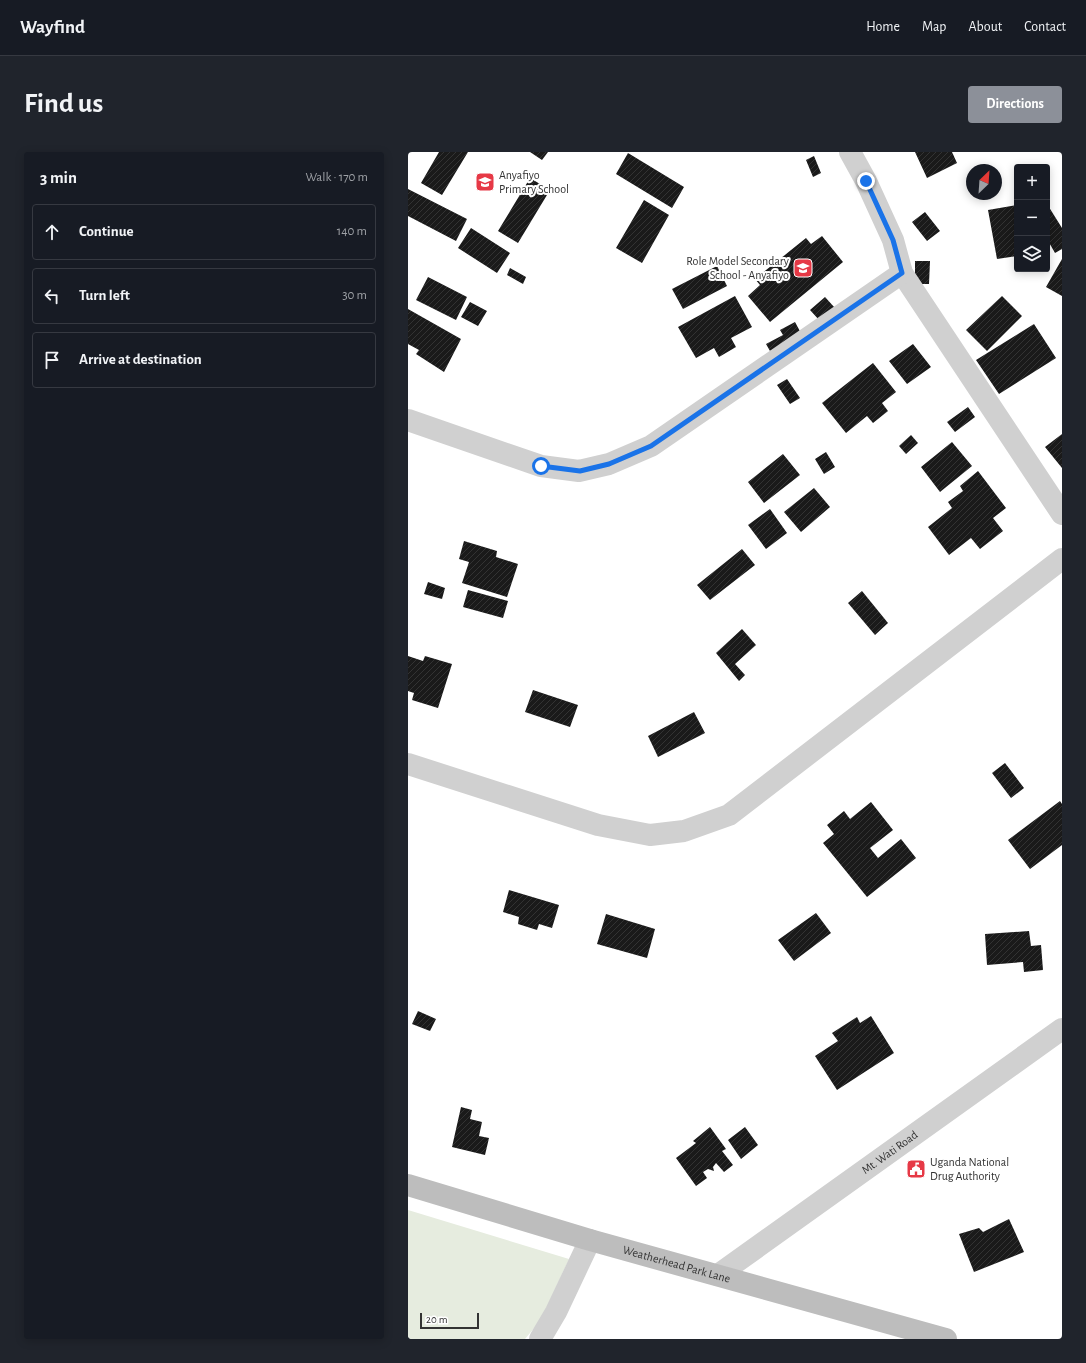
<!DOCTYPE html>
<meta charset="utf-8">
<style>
body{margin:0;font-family:"Alegreya Sans",sans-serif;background:#20242c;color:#f1f3f6}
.controls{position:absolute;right:12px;top:12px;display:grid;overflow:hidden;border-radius:4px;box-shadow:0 2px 10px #0003}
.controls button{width:36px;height:36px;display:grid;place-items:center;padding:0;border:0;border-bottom:1px solid #363941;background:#171b24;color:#f1f3f6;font:20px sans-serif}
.compass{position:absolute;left:558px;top:12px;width:36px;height:36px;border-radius:50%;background:#171b24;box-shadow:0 2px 10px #0003;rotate:25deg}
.scale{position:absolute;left:12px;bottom:10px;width:59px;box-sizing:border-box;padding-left:4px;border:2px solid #333;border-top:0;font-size:11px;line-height:14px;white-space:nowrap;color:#333;-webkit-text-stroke:3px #fff;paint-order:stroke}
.stop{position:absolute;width:12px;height:12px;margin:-9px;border:3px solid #1a73e8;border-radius:50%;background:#fff}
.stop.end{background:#1a73e8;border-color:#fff;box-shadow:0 1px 4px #0008}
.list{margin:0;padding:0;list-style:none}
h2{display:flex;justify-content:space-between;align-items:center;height:52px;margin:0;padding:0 16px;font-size:17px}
h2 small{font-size:13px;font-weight:400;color:#9ea1a6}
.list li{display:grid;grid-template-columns:26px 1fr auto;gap:12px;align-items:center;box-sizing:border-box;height:56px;margin:0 8px 8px;padding:0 8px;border:1px solid #363941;border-radius:4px}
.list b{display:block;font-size:15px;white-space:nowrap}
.list em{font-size:13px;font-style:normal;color:#9ea1a6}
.icon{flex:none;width:22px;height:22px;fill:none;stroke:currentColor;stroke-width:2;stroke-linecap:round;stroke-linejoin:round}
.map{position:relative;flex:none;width:654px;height:1187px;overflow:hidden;border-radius:4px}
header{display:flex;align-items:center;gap:24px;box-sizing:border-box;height:56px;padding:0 20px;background:#171b24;border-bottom:1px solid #363941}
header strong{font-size:19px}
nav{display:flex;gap:22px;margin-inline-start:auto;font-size:14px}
.intro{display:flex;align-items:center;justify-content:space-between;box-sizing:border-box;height:96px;padding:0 24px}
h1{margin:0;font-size:28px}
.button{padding:10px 18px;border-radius:4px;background:#8c9099;color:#fff;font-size:14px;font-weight:700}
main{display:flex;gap:24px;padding:0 24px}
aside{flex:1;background:#171b24;border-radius:4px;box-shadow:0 2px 10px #0003}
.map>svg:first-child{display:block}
.green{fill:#e6ecdf}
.building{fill:url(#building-hatch)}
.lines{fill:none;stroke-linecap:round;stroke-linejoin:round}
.street{stroke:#d0d0d0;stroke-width:22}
.secondary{stroke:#bdbdbd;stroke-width:22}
.route{stroke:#1a73e8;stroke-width:5}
.labels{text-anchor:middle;stroke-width:4;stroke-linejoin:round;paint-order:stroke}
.poi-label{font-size:12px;fill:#333;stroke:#fff;text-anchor:start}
.street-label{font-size:12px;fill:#333;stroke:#fff}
</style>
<header>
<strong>Wayfind</strong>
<nav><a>Home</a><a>Map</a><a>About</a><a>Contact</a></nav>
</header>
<div class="intro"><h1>Find us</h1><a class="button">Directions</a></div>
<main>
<aside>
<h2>3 min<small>Walk · 170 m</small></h2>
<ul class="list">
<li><svg class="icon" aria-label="ahead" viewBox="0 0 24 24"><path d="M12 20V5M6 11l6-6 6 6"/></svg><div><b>Continue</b></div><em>140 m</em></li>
<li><svg class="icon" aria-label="left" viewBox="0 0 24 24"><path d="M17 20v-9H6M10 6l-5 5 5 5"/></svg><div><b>Turn left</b></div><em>30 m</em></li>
<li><svg class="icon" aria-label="arrive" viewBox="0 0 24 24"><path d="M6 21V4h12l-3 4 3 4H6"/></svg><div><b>Arrive at destination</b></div></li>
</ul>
</aside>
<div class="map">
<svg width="654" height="1187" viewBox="0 0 654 1187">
<defs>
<pattern id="building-hatch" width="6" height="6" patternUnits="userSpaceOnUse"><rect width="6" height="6" fill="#1a1a1a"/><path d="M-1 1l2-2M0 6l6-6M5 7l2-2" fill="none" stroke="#333"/></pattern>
</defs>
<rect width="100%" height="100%" fill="#fff"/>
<path class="green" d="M0 1058 161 1107 133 1168 117 1187H0Z"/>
<path class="building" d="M31 0H60L34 43 13 31Z
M122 0H140L134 8Z
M507 0H544L549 11 519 26Z
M220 1 276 35 264 56 208 22Z
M406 4 413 21 405 25 398 8Z
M122 26 142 38 110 91 90 79Z
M0 37 59 67 48 89 0 64Z
M236 48 261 63 234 111 208 96Z
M639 52 654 76V97L647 101 639 87Z
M609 53V104L589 107 580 58Z
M517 60 532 79 519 89 504 70Z
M63 76 102 101 89 121 50 96Z
M414 84 435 110 362 170 340 144 352 133 347 127 398 86 403 92Z
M654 107V144L638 135Z
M507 109H522L521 132H507Z
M309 114 319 134 275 157 264 137Z
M102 116 118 125 115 132 99 123Z
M20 125 59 145 48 168 8 148Z
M327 144 344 175 323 186 328 195 311 205 306 196 288 206 270 175Z
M594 144 614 164 579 199 558 178Z
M417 145 427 156 412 169 402 158Z
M62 150 79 159 70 174 53 165Z
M0 157 53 187 36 220 8 202 11 198 0 192Z
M387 170 394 183 362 199 358 192 375 183 372 178Z
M626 172 648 206 591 242 568 208Z
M505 192 523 215 499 232 481 209Z
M465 211 488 240 474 251 480 259 465 271 459 264 438 281 414 251Z
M379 227 392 246 382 252 369 233Z
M560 255 567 265 547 280 539 270Z
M654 282V316L637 295Z
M503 283 510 291 498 302 491 294Z
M544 290 564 314 532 340 513 315Z
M418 300 427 315 416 322 407 307Z
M375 302 392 323 356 351 340 330Z
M570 319 598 356 585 366 595 379 572 397 563 386 541 403 520 375 544 356 540 350 555 339 552 334Z
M406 336 422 355 393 380 376 360Z
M362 357 379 381 358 397 340 373Z
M56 389 89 399 88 405 110 412 99 445 54 431 61 410 51 407Z
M334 397 347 413 302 448 289 433Z
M20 430 37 436 34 447 16 442Z
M60 438 100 449 95 466 55 455Z
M454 439 480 471 467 483 440 451Z
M334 477 348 493 327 512 337 523 331 529 308 501Z
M0 504 15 509 17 504 44 512 30 556 4 548 6 541 0 539Z
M125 538 170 553 162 575 117 560Z
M286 560 297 581 250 605 240 584Z
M597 611 616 636 603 646 584 621Z
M652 649 654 652V693L622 717 600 688Z
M463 650 485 678 462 696 470 706 493 687 508 706 459 745 415 691 426 682 419 673 436 659 442 667Z
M101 738 151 753 144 776 131 772 129 778 110 772 111 765 95 760Z
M408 761 423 781 386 809 370 788Z
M198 762 247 777 239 806 189 792Z
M621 779 623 794 633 793 635 818 616 820 615 810 579 813 577 782Z
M10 859 28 867 22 879 4 872Z
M463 864 486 901 429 938 407 904 430 889 424 881 449 865 452 871Z
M53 955 64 958 62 967 74 970 71 984 81 986 77 1003 44 995Z
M302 975 318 997 314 999 325 1013 316 1020 308 1011 305 1015 306 1019 300 1017 295 1020 299 1026 288 1034 268 1006 288 991 285 989Z
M337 975 350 993 333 1007 320 988Z
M601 1067 616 1100 566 1120 551 1082 571 1076 575 1080Z"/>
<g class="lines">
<g class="street">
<path d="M442 0 458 29 485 88 494 121 654 362"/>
<path d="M0 268 133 314 171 319 201 312 243 294 494 121"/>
<path d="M0 612 190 673 242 683 276 679 321 663 654 407"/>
<path id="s1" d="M310 1123 654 877"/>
<path d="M132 1187 148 1160 182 1088"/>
</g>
<path class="secondary" id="s2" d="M0 1033 182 1088 538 1187"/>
</g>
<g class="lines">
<path class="route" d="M133 314 172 319 201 312 243 294 494 121 485 88 458 29"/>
</g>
<defs>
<g id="school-square" transform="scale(1)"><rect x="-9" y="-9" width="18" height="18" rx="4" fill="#e63946" stroke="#fff"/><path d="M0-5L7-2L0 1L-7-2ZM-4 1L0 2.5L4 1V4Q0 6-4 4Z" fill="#fff"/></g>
<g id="civic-square" transform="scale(1)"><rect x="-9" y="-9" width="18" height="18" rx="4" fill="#e63946" stroke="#fff"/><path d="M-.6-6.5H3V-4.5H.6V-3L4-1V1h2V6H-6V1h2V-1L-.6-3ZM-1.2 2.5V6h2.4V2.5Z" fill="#fff"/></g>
</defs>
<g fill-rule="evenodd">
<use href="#school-square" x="77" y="30"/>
<use href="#school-square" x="395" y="116"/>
<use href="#civic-square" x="508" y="1017"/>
</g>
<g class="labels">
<g class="poi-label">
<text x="91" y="27">Anyafiyo<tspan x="91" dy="14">Primary School</tspan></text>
<text x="381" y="113" text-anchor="end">Role Model Secondary<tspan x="381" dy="14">School - Anyafiyo</tspan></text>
<text x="522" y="1014">Uganda National<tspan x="522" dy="14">Drug Authority</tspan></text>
</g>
<g class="street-label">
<text dy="4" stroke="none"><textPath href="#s1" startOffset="211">Mt. Wati Road</textPath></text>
<text dy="4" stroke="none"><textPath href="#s2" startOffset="280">Weatherhead Park Lane</textPath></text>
</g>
</g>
</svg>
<div class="controls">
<button>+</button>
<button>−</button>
<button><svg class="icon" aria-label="layers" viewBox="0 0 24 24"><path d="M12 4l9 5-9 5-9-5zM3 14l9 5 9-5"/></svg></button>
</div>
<svg class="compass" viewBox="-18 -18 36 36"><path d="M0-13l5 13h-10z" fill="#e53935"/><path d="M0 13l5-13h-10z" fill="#9ea1a6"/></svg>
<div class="scale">20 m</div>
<div class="stop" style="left:133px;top:314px"></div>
<div class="stop end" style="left:458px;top:29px"></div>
</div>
</main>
